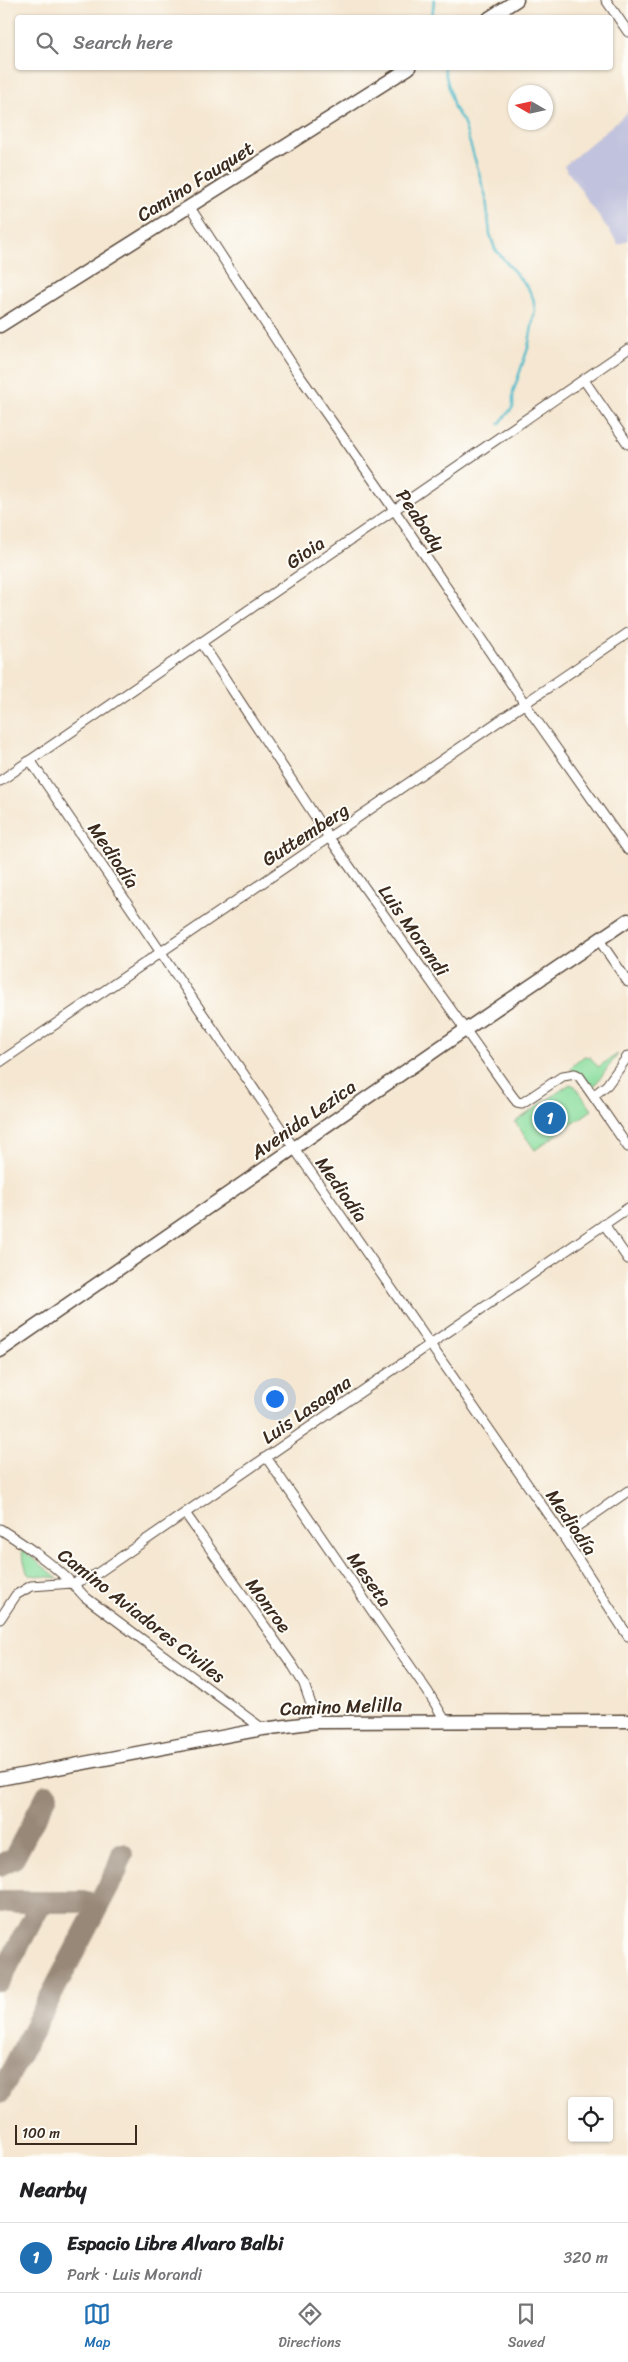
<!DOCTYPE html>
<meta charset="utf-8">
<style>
body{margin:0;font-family:Sriracha,sans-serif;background:#f6f6f6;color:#202124}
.controls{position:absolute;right:15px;bottom:15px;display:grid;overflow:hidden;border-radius:5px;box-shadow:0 1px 4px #0004}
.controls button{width:45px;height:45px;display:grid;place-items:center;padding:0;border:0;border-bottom:1px solid #e0e0e0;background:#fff;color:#202124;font:25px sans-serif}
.compass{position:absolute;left:508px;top:85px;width:45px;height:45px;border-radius:50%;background:#fff;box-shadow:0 1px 4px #0004;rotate:279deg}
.scale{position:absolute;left:15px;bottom:12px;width:122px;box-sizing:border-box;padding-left:5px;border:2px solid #3b2a1e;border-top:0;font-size:14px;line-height:18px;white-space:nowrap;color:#3b2a1e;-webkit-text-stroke:4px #fdfcf7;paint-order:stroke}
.you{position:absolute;left:274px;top:1398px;width:18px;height:18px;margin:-12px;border:4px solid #fff;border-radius:50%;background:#1a73e8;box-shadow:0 0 0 8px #1a73e833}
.badge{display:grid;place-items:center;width:32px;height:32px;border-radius:50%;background:#1f6fb2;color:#fff;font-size:16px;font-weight:700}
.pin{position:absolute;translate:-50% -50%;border:2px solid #fff;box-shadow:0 1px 5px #0006}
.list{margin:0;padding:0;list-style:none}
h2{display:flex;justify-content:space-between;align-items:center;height:65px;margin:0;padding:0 20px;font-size:21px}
h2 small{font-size:16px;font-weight:400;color:#757577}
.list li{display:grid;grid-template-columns:32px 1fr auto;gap:15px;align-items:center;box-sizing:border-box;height:70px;padding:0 20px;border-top:1px solid #e0e0e0}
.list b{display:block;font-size:19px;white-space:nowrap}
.list p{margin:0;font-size:16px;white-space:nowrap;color:#757577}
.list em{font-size:16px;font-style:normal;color:#757577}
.icon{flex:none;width:28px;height:28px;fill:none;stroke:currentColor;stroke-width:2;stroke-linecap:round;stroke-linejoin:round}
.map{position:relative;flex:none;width:628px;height:2157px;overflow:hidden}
.search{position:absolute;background:#fff;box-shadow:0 1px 4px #0004;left:15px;right:15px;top:15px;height:55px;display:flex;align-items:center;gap:12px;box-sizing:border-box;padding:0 18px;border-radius:5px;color:#757577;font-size:19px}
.sheet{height:135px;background:#fff}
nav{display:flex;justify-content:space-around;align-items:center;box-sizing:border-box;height:70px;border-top:1px solid #e0e0e0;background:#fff;font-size:14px;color:#757577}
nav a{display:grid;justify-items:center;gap:2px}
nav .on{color:#1f6fb2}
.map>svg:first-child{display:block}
.industrial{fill:#c1c2dd}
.green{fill:#8bde9f;stroke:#63845e}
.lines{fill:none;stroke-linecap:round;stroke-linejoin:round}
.stream{stroke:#51bccc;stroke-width:2.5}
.taxiway{stroke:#988878;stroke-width:22}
.street-casing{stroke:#574639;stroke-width:11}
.secondary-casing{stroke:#574639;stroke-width:15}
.street{stroke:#fff;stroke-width:9}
.secondary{stroke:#fff;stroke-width:12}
.labels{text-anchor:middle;stroke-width:4;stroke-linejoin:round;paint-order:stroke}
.street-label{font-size:19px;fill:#3b2a1e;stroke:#fdfcf7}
</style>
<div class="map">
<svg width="628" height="2157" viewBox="0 0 628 2157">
<rect width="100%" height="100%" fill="#fdfcf7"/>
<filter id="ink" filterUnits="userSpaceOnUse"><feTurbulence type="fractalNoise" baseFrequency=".02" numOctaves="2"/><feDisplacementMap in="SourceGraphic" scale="10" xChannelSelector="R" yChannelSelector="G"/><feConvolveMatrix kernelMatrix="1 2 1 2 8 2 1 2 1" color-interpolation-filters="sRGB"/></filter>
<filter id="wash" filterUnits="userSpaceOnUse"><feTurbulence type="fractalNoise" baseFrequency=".0096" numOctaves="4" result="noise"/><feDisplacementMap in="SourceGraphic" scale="20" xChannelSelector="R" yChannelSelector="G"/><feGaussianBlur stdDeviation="1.12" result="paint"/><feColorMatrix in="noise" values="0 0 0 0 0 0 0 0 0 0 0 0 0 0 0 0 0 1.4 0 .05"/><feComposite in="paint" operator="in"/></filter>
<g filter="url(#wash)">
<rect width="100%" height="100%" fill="#f5e7d1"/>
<path class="industrial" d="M628 112V240L619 245 564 166Z"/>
<path class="green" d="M618 1054 592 1089 570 1068 584 1056 590 1057 598 1067Z
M570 1084 575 1086 592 1110 535 1150 515 1122Z
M21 1549 58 1578 30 1575 27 1573Z"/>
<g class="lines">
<path class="stream" d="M432 18 434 0
M444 68 454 108 463 121 477 166 486 198 490 234 495 249 528 288 533 298 535 310 528 348 513 392V407L499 424"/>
<path class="taxiway" d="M0 1865 14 1858 47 1795
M0 1902H82L98 1906
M0 1981 41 1903
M0 2093 117 1870 122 1854"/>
</g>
</g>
<g filter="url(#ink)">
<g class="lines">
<g class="street-casing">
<path id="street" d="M606 0 628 32
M189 206 299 375 395 511 525 704 628 850
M584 380 628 444
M201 642 330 839 513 1097 517 1102 522 1103 563 1076 575 1074 579 1076 593 1096 628 1147
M30 760 294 1148 563 1536 628 1636
M0 781 628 349
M599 940 628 982
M0 1062 628 633
M593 1096 607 1085 628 1056
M604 1224 628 1259
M266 1457 428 1692 446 1722
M185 1513 293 1666 304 1684 317 1722
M0 1529C30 1548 61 1569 85 1597L263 1729
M563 1536 628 1491
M0 1619 16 1595 31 1586 73 1583 95 1575 628 1208"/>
</g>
<g class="secondary-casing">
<path id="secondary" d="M489 18 517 0
M0 326 409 68
M0 1351 465 1030 628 920
M0 1779 263 1729 317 1722 628 1721"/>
</g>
<use href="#street" class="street"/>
<use href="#secondary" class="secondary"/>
</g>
</g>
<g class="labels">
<g class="street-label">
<text transform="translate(195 181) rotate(-32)" y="7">Camino Fauquet</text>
<text transform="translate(421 520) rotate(56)" y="7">Peabody</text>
<text transform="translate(305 552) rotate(-34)" y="7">Gioia</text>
<text transform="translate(305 834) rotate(-33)" y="7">Guttemberg</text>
<text transform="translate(114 855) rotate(56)" y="7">Mediodía</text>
<text transform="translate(414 930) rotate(55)" y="7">Luis Morandi</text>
<text transform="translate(303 1119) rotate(-35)" y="7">Avenida Lezica</text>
<text transform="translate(342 1189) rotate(55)" y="7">Mediodía</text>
<text transform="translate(306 1409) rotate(-35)" y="7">Luis Lasagna</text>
<text transform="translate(572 1522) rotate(56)" y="7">Mediodía</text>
<text transform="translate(370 1579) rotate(55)" y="7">Meseta</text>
<text transform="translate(269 1605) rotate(54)" y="7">Monroe</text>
<text transform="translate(142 1615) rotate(38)" y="7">Camino Aviadores Civiles</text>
<text transform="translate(341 1706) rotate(-2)" y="7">Camino Melilla</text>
</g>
</g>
</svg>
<div class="controls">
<button><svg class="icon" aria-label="locate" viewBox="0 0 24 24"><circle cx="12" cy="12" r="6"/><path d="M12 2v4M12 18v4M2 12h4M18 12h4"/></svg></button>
</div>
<svg class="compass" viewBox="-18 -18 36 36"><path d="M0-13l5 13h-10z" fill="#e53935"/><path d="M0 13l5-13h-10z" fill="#757577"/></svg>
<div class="scale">100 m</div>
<div class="you"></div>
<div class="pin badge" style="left:550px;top:1118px">1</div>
<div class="search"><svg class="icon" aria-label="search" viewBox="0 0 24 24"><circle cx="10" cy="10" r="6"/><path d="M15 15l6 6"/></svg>Search here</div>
</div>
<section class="sheet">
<h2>Nearby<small></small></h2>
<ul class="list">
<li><span class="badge">1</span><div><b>Espacio Libre Alvaro Balbi</b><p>Park · Luis Morandi</p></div><em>320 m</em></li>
</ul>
</section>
<nav>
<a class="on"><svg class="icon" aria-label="map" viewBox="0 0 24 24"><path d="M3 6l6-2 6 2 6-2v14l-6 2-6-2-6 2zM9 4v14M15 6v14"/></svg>Map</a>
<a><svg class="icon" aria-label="directions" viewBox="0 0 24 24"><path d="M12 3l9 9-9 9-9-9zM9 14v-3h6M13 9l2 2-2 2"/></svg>Directions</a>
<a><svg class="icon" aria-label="saved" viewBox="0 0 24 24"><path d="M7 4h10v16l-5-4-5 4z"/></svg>Saved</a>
</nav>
